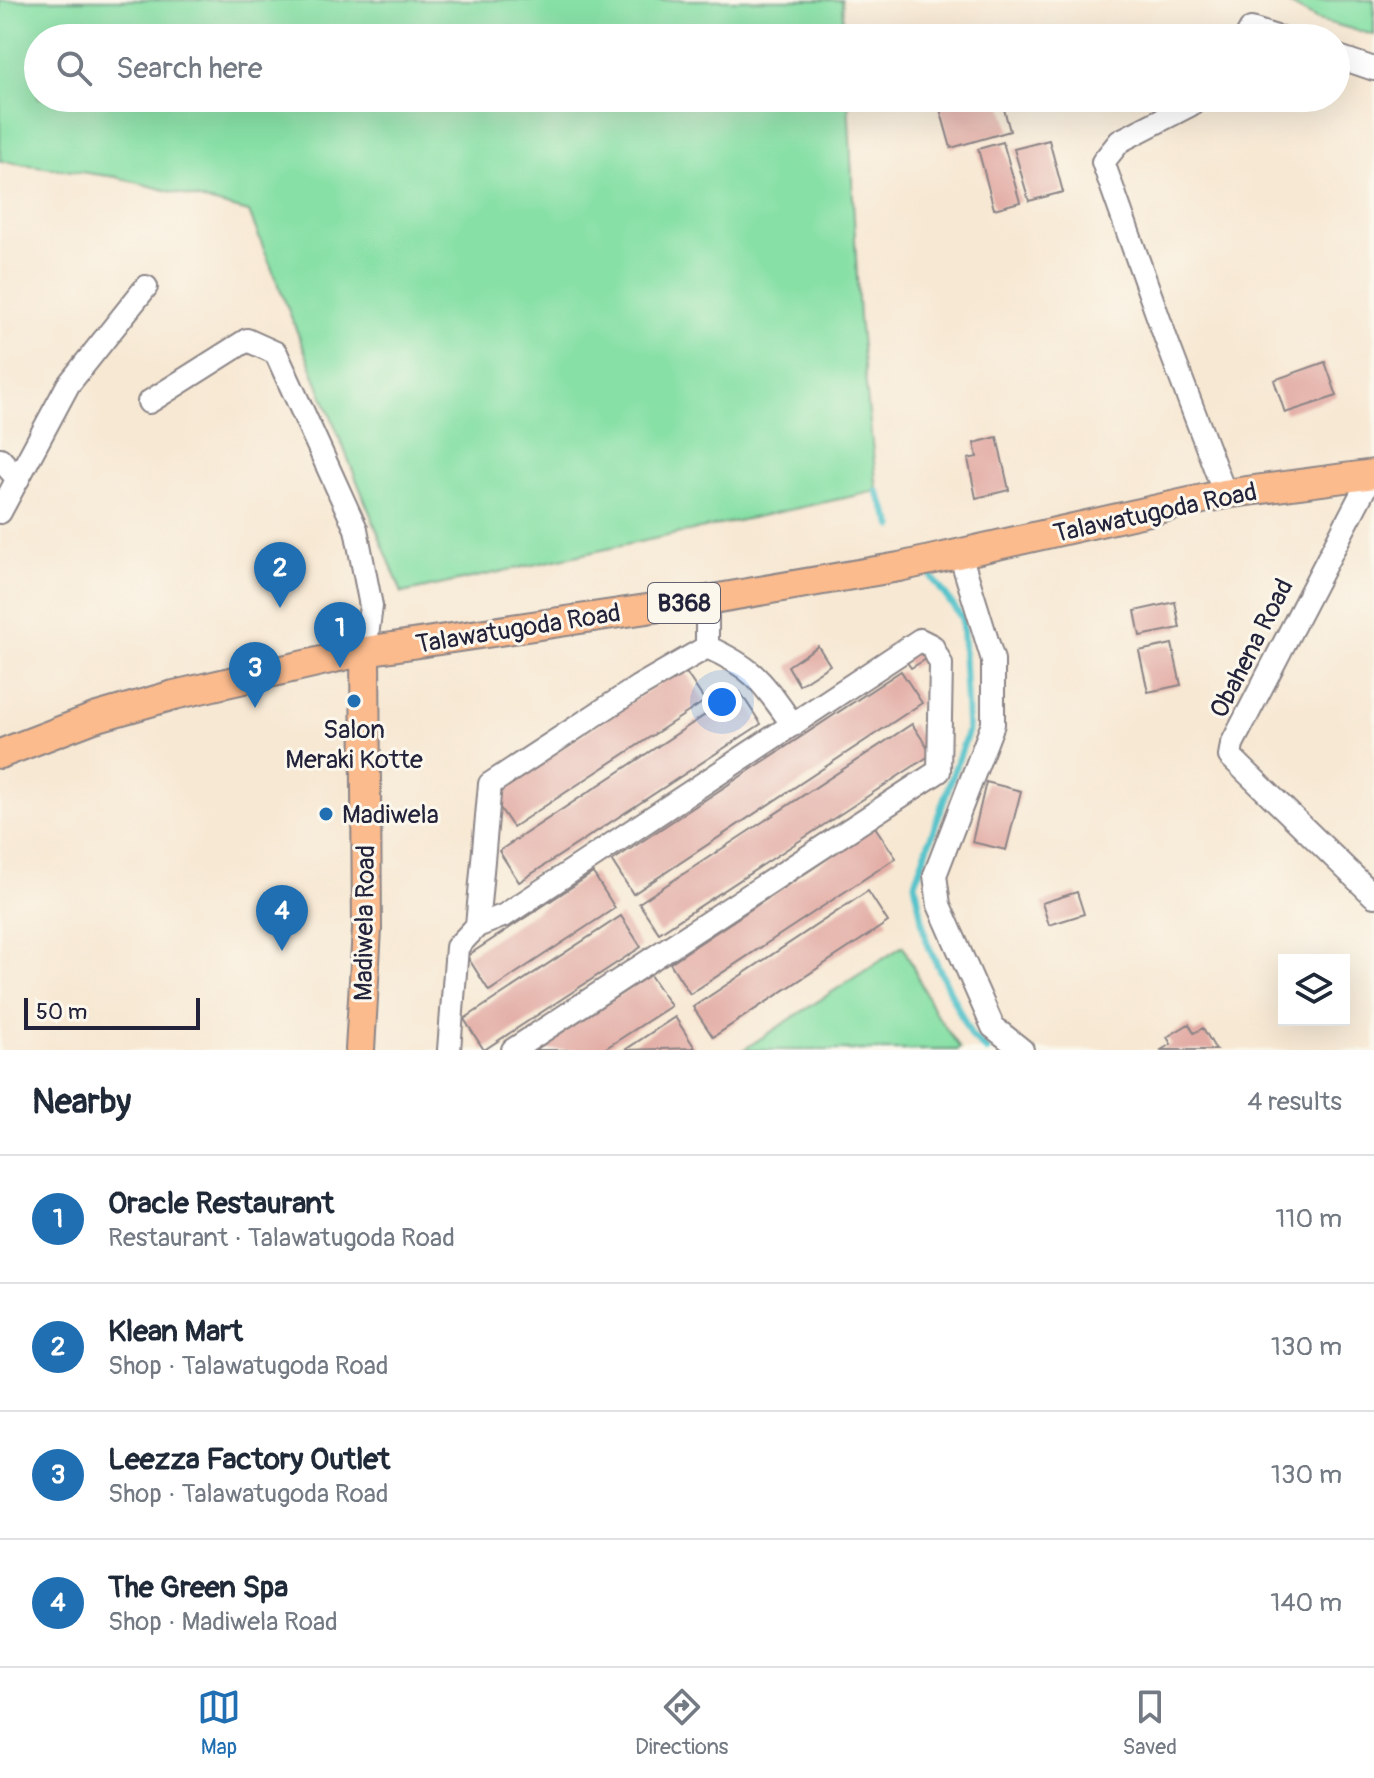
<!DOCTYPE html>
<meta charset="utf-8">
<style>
body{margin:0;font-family:Pangolin,sans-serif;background:#f6f6f7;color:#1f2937}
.controls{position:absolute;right:24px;bottom:24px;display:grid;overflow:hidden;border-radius:0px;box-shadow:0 8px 32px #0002}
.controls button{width:72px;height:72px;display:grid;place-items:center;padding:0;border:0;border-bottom:2px solid #e0e1e3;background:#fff;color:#1f2937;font:40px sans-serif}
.scale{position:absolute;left:24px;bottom:20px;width:176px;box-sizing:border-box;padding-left:8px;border:4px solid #22223b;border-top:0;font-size:22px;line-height:28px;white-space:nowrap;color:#22223b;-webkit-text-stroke:6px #fbf7ec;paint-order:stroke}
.you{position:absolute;left:722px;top:702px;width:28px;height:28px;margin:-20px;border:6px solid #fff;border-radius:50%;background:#1a73e8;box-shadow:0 0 0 12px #1a73e833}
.badge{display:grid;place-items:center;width:52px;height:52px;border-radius:50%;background:#1f6fb2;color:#fff;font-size:26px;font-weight:700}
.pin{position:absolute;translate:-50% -66px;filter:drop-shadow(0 2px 4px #0008)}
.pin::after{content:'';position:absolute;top:42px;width:28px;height:24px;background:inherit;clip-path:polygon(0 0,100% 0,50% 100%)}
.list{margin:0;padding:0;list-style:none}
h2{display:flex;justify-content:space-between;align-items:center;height:104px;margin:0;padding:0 32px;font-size:34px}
h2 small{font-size:26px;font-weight:400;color:#747a83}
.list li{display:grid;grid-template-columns:52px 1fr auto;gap:24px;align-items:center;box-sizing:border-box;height:128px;padding:0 32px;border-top:2px solid #e0e1e3}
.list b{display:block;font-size:30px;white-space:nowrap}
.list p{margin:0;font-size:26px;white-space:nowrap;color:#747a83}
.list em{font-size:26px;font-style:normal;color:#747a83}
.icon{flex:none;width:44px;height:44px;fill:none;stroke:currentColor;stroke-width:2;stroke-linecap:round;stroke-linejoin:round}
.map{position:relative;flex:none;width:1374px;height:1050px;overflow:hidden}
.search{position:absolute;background:#fff;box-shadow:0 8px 32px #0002;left:24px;right:24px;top:24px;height:88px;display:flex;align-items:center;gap:20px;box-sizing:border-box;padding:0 28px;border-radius:44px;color:#747a83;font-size:30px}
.sheet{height:616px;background:#fff}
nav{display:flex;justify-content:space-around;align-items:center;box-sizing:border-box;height:112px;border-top:2px solid #e0e1e3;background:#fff;font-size:22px;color:#747a83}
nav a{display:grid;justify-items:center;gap:4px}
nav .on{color:#1f6fb2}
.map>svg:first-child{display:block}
.green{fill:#87e0a6;stroke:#548170;stroke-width:2}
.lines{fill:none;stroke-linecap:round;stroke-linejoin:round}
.stream{stroke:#55c3cb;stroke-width:7}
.building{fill:#e2aca4}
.minor-casing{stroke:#8c8587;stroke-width:26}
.major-casing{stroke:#8c8587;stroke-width:32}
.minor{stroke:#fff;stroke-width:22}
.major{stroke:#fbbb8d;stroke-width:28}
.poi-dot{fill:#1f6fb2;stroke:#fbf7ec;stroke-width:3}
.labels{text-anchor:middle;stroke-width:6;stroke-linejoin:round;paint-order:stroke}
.shield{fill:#fbf7ec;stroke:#636270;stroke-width:2}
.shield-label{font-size:24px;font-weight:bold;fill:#22223b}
.street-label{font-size:26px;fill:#22223b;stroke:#fbf7ec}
.poi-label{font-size:26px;fill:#22223b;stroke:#fbf7ec}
</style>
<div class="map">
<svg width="1374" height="1050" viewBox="0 0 1374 1050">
<rect width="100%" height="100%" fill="#fbf7ec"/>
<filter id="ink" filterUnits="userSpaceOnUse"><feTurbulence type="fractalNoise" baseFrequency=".0125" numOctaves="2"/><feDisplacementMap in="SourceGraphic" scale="16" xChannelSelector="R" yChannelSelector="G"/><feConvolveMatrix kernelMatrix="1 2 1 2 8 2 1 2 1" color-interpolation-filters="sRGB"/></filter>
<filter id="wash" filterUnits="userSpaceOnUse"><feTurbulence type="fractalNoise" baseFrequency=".006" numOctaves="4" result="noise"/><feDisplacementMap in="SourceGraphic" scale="32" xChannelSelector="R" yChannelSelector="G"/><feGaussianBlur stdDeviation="1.8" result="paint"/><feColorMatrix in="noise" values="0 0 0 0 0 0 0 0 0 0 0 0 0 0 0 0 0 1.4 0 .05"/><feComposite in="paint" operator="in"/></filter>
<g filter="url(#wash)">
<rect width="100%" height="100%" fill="#f7e8d3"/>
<path class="green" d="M0 0H842L844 38H38V98H848L859 318 877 491 402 593 249 212 116 177 0 161Z
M1282 0H1374V35L1318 20Z
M903 946 934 1011 960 1048 957 1050H743Z"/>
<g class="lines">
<path class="stream" d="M877 491 893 526
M932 577 962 618 968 731 915 883 926 941 971 1036 987 1050"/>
</g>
<g id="blocks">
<path class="building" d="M937 98H1001L1010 131 951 148Z
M1049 140 1063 192 1029 201 1014 149Z
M1003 142 1020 202 994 209 978 149Z
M1325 362 1337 396 1285 413 1274 380Z
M997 437 1009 490 976 498 968 459 977 457 974 443Z
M1175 602 1180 628 1140 636 1135 611Z
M919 644 928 658 911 668 902 655Z
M1172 644 1181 685 1148 692 1139 651Z
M818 646 830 665 799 685 788 666Z
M683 668 705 701 513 827 491 795Z
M901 671 922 703 633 894 612 861Z
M740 692 761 724 519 882 499 851Z
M912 724 932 754 659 933 639 903Z
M986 782 1021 791 1006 850 972 842Z
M875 827 896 858 690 994 670 963Z
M593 873 615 908 489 991 467 956Z
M868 891 888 922 713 1037 693 1007Z
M1077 892 1084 914 1049 925 1042 903Z
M621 916 641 947 484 1050 464 1019Z
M650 975 671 1006 603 1050H535Z
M675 1017 695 1048 625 1050Z
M1189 1024 1194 1033 1203 1028 1216 1050H1161L1171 1044 1167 1037Z"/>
</g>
</g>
<g filter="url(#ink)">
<use href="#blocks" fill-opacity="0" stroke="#8c8587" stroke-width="2"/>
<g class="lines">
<g class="minor-casing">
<path id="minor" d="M1246 38 1251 29 1279 38
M1336 56 1374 69
M1197 98 1190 105 1120 141 1103 162 1166 339 1225 494
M149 402 247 340 276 353 356 529 371 606 365 651
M0 459 18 479
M1372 474 1232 744 1230 756 1374 896
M0 512 68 385 146 287
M960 554 993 660V724L935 875 939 905 993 1027 1022 1050
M707 600V647C756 669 762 682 793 725
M477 926 490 784 638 687 707 647
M449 1050 457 947 477 926 505 915 920 640 932 646 941 664 939 771 513 1050"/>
</g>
<g class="major-casing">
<path id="major" d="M0 754 94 718 174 695 365 651 707 600 899 567 1225 494 1374 474
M360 1050 367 929 365 651"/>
</g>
<use href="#minor" class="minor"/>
<use href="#major" class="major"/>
</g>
</g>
<g class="poi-dot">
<circle cx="354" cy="701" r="8"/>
<circle cx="326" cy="814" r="8"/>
</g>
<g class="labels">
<rect class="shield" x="648" y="583" width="72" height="40" rx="6"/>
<g class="shield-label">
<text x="684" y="611">B368</text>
</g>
<g class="street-label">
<text transform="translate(1155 512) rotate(-12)" y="9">Talawatugoda Road</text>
<text transform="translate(518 628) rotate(-9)" y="9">Talawatugoda Road</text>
<text transform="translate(1251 648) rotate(-63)" y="9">Obahena Road</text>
<text transform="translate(364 923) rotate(-89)" y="9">Madiwela Road</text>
</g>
<g class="poi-label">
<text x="354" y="738">Salon<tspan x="354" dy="30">Meraki Kotte</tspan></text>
<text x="342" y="823" text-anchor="start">Madiwela</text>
</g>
</g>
</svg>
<div class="controls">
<button><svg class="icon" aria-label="layers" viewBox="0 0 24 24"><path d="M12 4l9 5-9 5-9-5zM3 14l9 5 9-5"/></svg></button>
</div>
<div class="scale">50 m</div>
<div class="you"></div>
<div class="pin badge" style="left:340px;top:668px">1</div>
<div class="pin badge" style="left:280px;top:608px">2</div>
<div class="pin badge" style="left:255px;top:708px">3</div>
<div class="pin badge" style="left:282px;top:951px">4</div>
<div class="search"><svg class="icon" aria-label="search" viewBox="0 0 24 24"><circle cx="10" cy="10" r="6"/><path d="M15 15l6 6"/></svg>Search here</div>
</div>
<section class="sheet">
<h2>Nearby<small>4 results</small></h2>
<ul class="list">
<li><span class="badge">1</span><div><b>Oracle Restaurant</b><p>Restaurant · Talawatugoda Road</p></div><em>110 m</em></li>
<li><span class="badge">2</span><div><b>Klean Mart</b><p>Shop · Talawatugoda Road</p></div><em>130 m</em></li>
<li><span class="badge">3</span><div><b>Leezza Factory Outlet</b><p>Shop · Talawatugoda Road</p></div><em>130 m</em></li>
<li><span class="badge">4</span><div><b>The Green Spa</b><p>Shop · Madiwela Road</p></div><em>140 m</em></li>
</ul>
</section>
<nav>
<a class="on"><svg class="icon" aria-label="map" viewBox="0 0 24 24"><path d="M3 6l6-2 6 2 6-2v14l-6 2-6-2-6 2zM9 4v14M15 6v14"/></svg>Map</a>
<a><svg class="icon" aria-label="directions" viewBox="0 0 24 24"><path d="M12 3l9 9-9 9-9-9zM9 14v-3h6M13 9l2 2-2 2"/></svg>Directions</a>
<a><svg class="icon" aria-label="saved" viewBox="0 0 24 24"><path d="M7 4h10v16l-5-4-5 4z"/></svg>Saved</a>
</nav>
